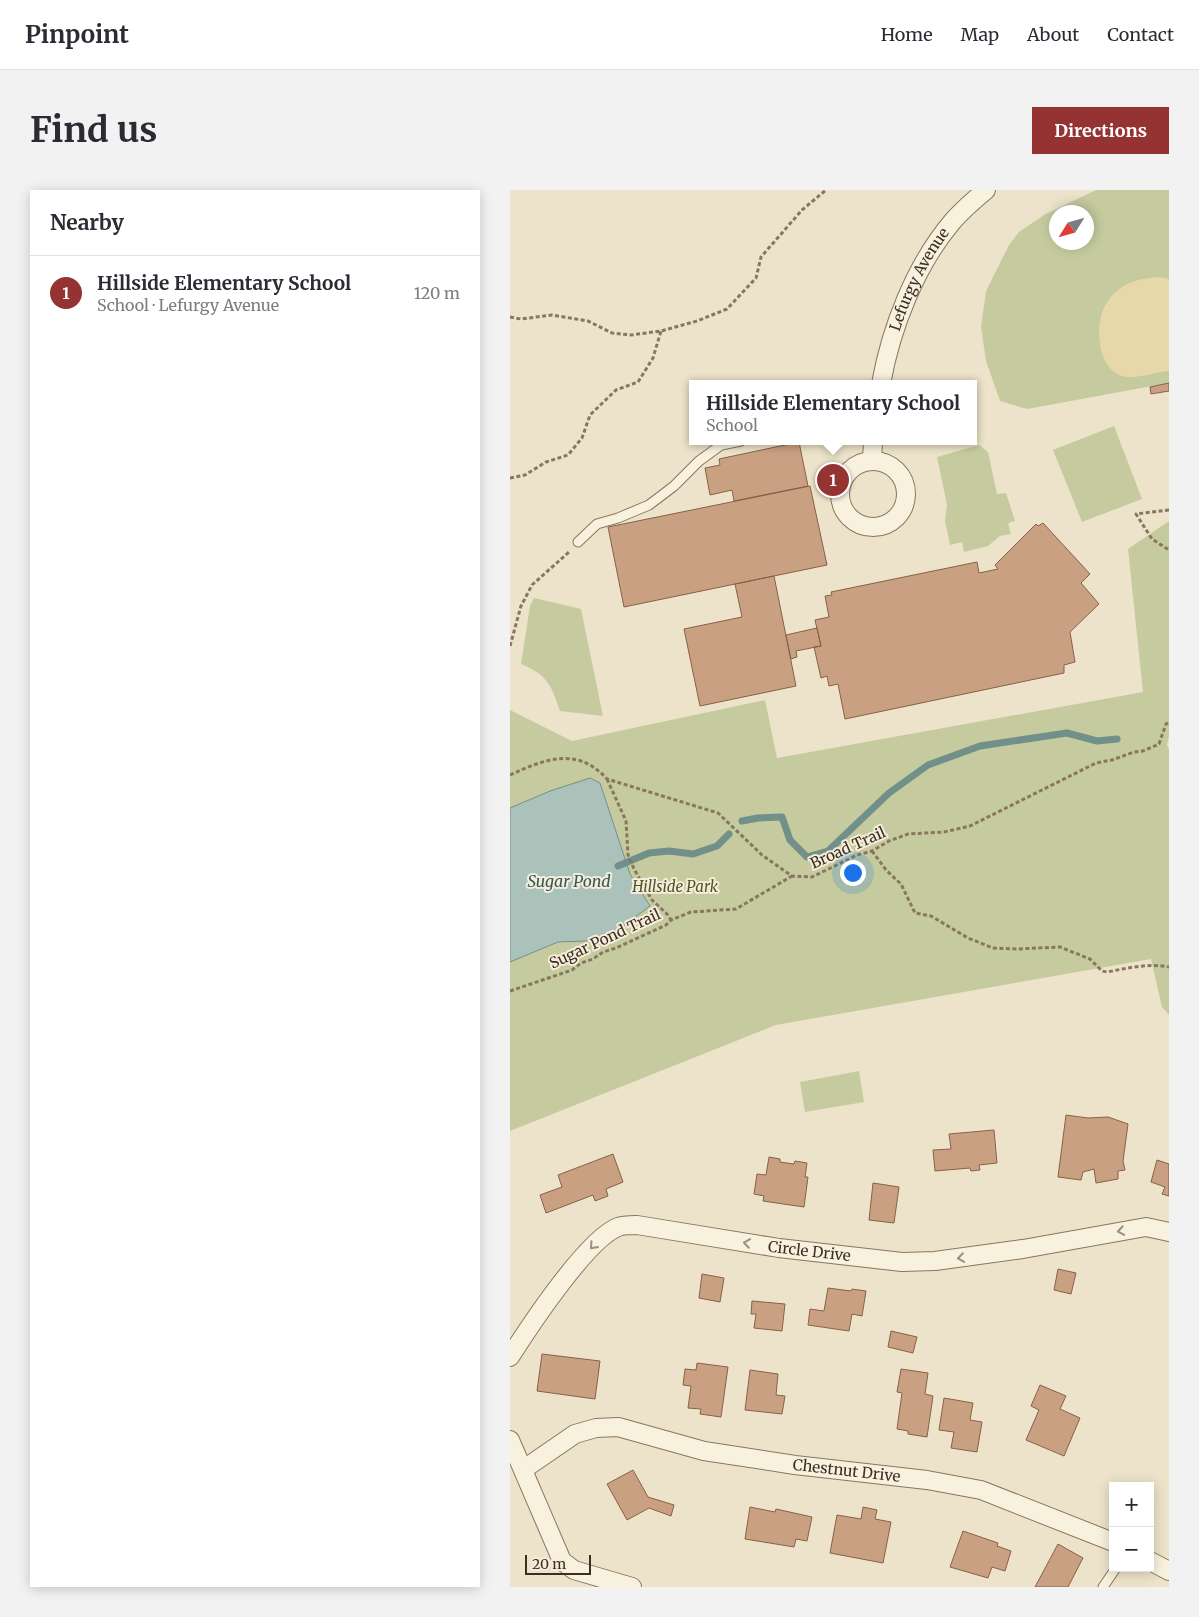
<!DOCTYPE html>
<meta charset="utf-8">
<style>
body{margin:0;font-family:Merriweather,serif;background:#f2f2f3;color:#2b2b33}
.controls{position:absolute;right:15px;bottom:15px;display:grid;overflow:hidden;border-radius:0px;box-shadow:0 2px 12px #0003}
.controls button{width:45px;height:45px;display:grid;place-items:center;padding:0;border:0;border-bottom:1px solid #e1e1e2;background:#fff;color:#2b2b33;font:25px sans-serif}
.compass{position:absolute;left:539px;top:15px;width:45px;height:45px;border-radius:50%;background:#fff;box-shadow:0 2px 12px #0003;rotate:233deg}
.scale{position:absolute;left:15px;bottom:12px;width:66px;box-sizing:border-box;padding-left:5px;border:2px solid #3b2e22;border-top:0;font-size:14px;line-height:18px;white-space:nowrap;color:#3b2e22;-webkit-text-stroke:4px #f5edda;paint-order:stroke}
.you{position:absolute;left:342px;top:682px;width:18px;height:18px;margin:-12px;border:4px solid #fff;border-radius:50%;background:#1a73e8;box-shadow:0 0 0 8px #1a73e833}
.badge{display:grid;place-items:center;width:32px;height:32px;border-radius:50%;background:#953332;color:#fff;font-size:16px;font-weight:700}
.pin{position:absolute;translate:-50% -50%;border:2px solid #fff;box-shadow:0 1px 5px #0006}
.popup{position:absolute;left:179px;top:190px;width:288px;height:65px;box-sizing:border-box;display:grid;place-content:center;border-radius:0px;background:#fff;filter:drop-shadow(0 1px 4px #0005);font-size:16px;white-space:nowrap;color:#7c7c81}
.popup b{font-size:19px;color:#2b2b33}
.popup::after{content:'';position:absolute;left:50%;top:100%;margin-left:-10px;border:10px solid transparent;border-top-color:#fff}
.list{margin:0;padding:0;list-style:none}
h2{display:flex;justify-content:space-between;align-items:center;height:65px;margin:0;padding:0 20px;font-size:21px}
h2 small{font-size:16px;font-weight:400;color:#7c7c81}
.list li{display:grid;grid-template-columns:32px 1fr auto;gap:15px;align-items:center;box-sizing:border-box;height:75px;padding:0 20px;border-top:1px solid #e1e1e2}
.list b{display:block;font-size:19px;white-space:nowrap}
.list p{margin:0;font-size:16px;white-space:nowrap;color:#7c7c81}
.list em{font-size:16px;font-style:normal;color:#7c7c81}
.map{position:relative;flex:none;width:659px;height:1397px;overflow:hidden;border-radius:0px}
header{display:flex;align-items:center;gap:30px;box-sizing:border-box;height:70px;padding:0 25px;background:#fff;border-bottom:1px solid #e1e1e2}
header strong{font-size:24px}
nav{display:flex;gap:28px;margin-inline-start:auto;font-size:18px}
.intro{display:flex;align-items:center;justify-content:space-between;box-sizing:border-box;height:120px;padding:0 30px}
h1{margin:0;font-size:35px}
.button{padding:12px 22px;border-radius:0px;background:#953332;color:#fff;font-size:18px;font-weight:700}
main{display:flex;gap:30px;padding:0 30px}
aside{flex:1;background:#fff;border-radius:0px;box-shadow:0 2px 12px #0003}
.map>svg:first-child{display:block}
.green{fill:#c5cb9e;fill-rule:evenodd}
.sand{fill:#e7d8a9}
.water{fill:#abc2bb;stroke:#719089}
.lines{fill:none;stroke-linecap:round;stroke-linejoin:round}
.stream{stroke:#719089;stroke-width:7}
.building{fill:#c9a182;stroke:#876146}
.lane-casing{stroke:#89765f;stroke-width:11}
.street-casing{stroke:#89765f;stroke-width:20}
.path{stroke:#89765f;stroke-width:3;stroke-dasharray:4 2.5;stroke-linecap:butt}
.lane{stroke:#f8f1de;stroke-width:9}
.street{stroke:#f8f1de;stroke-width:18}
.oneway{stroke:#9a9080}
.labels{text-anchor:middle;stroke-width:4;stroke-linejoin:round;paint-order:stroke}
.street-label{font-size:15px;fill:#3b2e22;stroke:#f5edda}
.park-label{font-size:15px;font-style:italic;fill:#4a5629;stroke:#f5edda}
.water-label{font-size:16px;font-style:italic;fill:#325958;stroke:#f5edda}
</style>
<header>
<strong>Pinpoint</strong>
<nav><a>Home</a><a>Map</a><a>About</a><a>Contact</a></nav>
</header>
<div class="intro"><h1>Find us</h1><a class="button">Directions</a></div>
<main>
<aside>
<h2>Nearby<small></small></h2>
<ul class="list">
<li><span class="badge">1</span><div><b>Hillside Elementary School</b><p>School · Lefurgy Avenue</p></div><em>120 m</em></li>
</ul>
</aside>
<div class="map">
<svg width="659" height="1397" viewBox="0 0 659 1397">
<rect width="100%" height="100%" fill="#ede3ca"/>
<path class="green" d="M586 0H659V193L517 219 490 211 476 171 471 137 476 101 499 55 509 42 534 25ZM546 22H576V52H546Z
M604 236 632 309 572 332 543 260Z
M469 255 478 262 487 304 496 303 505 331 498 333 501 344 490 346 478 356 454 362 452 352 440 355 435 331 437 315 427 267Z
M659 331V546L657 555 659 560V825L652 817 641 769 266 835 0 941V520L62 551 255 510 267 568 633 502 618 359Z
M24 408 71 419 93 526 50 521C41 494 37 485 11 474L20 416Z
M349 881 354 912 295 922 290 892Z"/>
<path class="sand" d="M648 87 659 89V181C646 182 629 188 617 187 590 184 586 146 591 126 593 117 601 105 608 100 619 91 634 88 648 87Z"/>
<path class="water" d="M80 588 90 593 120 684 140 716 109 739 76 751 48 752 0 772V618L40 601Z"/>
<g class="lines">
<path class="stream" d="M232 631 248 628 272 627 280 650 297 667 318 661 379 603 418 575 470 556 557 543 587 551 607 549
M108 676 139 663 159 661 183 664 207 656 219 644"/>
</g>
<path class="building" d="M659 193V201L641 204 640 197Z
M289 252 298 296 224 311 222 300 200 305 195 278 210 275 209 269Z
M300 296 317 375 114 417 98 337Z
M533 333 580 384 571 393 589 414 560 442 565 472 554 475V483L335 529 328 494 319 496 317 486 311 488 304 457 311 456 305 430 319 427 315 406 322 405 321 402 467 372 469 383 488 379 485 375 526 334 528 336Z
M264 386 286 496 190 516 174 439 232 427 225 394Z
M307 438 311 456 286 461 287 467 281 469 276 445Z
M556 925 578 928 598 927 618 934 613 971 615 980 608 981V989L586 993 584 979 573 982 571 990 548 987Z
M484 940 487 973 469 975 470 980 461 981 460 978 425 981 423 960 441 959 439 944Z
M103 964 113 992 96 999 98 1006 85 1011 83 1005 36 1023 30 1005 52 997 48 985Z
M259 967 270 969V972L284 974 285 971 297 973 295 987H298L294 1017 253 1011 254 1006 244 1004 247 984 256 985Z
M647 970 659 974V1006L652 1004 655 997 641 992Z
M363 993 389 997 384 1033 359 1030Z
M548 1079 566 1083 561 1104 544 1100Z
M192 1084 214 1088 210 1112 189 1108Z
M318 1098 341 1101 342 1099 356 1101 352 1126 342 1124 339 1141 298 1135 300 1119 314 1121Z
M242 1111 275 1114 272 1141 244 1138 246 1124H241Z
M381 1141 407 1147 403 1163 378 1157Z
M32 1164 90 1171 85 1209 27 1201Z
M187 1173 218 1177 211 1227 190 1224 191 1219 178 1218 181 1196 173 1195 175 1179 186 1180Z
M391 1179 418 1183 415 1204 423 1206 417 1247 398 1244V1241L387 1239 392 1203 387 1202Z
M240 1180 268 1184 266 1205 275 1206 272 1224 235 1220Z
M530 1195 556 1206 550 1219 570 1228 554 1266 516 1250 529 1220 521 1216Z
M434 1208 463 1213 460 1230 472 1232 467 1262 441 1258 444 1242 429 1240Z
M123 1280 138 1307 164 1315 161 1326 139 1318 117 1330 97 1294Z
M240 1317 265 1322 266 1319 302 1327 297 1351 286 1349 284 1357 235 1349Z
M353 1317 367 1320 365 1329 381 1332 373 1373 320 1363 327 1325 351 1329Z
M453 1341 488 1353 487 1356 501 1361 495 1381 482 1377 478 1388 440 1377Z
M548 1354 573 1368 558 1397H525Z"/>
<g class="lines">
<g class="lane-casing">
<path id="lane" d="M68 352 87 334 108 328 139 315 164 296 189 271 211 255 231 251
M593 1397 606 1378"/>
</g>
<g class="street-casing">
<g id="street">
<path id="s1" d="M371 194C381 138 405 76 442 32 452 20 464 10 476 0"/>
<circle cx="363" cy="304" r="33"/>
<path d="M362 271 363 251"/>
<path id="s2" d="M0 1167C19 1137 77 1049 108 1037 113 1035 121 1035 127 1035L269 1058 392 1072 425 1071 513 1059 636 1037 659 1042"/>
<path d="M0 1250 52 1371 64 1380 122 1397"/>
<path id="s3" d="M14 1279 65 1244 86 1238 108 1237 194 1261 285 1275 417 1290 471 1300 603 1352"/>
<path d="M640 1371 659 1381"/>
</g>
</g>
<path class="path" d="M0 127 11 129 42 125 78 131 102 143 121 145 151 141 187 131 217 119 246 88 251 67 292 20 316 0
M0 288 15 285 36 272 58 265 72 248 80 225 106 200 128 192 143 168 151 141
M659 320 626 324 642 349 659 360
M0 456 11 416 22 395 59 362
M0 585C35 569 67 556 97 589L208 623 252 665 282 686 302 687 347 665 362 661 379 651 398 644 434 642 460 636 586 573 602 570 624 562 633 561 649 554 656 534 659 532
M97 589 116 631 118 665 124 679 142 710 157 724 161 730
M362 661 376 680 391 694 405 723 421 726 458 748 483 758 507 759 550 757 580 769 592 781 597 782C618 778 638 773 659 777
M0 801 62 780 71 773 83 769 93 762 106 758 156 735 161 730 181 722 226 719 282 686"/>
<use href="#lane" class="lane"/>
<use href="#street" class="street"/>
</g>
<defs><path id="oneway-chevron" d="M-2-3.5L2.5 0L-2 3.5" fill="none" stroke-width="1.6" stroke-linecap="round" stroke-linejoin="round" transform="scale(1.25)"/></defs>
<g class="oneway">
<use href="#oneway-chevron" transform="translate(611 1041) rotate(170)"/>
<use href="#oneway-chevron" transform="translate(237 1053) rotate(-171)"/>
<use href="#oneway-chevron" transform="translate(83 1056) rotate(132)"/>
<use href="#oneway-chevron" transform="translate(451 1068) rotate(172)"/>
</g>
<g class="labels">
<g class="street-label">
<text dy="5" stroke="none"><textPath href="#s1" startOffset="112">Lefurgy Avenue</textPath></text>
<text transform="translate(338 658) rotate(-24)" y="5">Broad Trail</text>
<text transform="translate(95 749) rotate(-25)" y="5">Sugar Pond Trail</text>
<text dy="5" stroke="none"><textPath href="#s2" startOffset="364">Circle Drive</textPath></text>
<text dy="5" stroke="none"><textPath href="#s3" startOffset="339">Chestnut Drive</textPath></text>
</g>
<g class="park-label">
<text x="165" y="702">Hillside Park</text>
</g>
<g class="water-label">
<text x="59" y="697">Sugar Pond</text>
</g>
</g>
</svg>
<div class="controls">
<button>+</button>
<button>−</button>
</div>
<svg class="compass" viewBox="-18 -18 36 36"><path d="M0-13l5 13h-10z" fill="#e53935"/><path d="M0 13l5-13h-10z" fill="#7c7c81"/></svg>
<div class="scale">20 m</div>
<div class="you"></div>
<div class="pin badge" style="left:323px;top:290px">1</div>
<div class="popup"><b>Hillside Elementary School</b>School</div>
</div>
</main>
